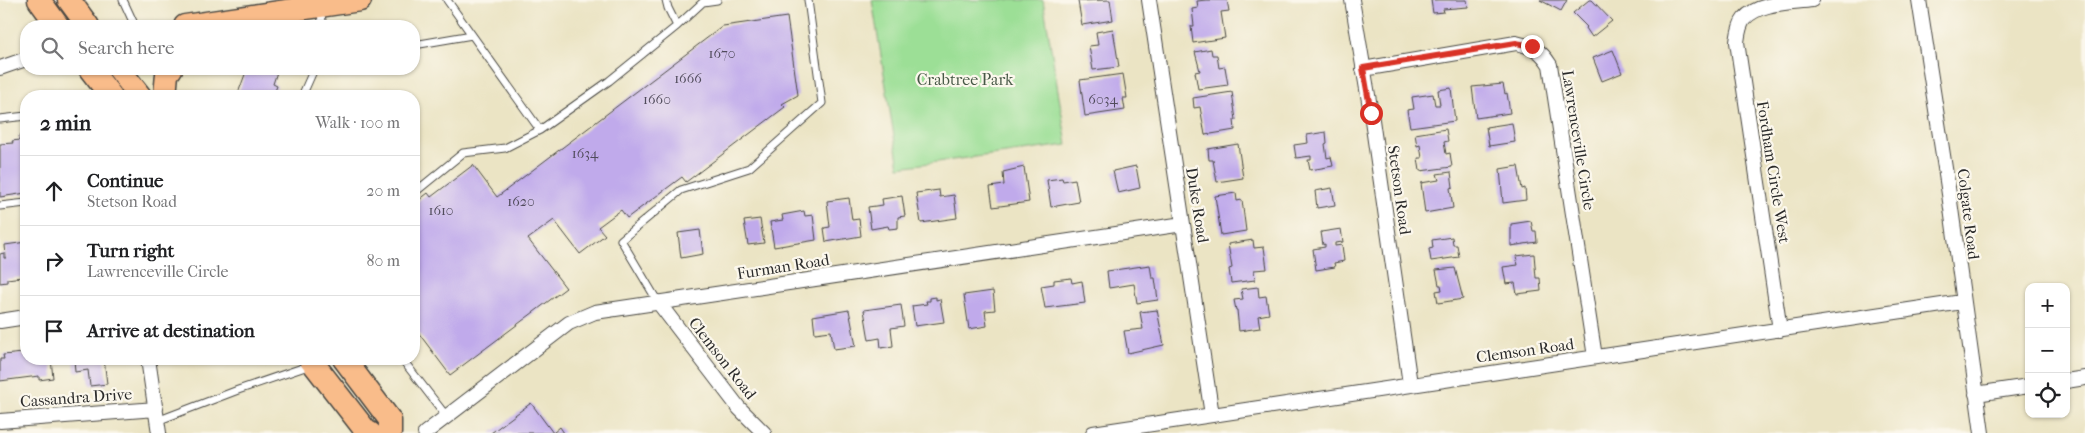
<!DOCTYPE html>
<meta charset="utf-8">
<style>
body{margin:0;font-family:"IM FELL French Canon",serif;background:#f2f2f2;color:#202124}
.controls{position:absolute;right:15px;bottom:15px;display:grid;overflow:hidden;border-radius:10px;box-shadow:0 1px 4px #0004}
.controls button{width:45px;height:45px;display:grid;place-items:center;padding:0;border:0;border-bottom:1px solid #e0e0e0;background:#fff;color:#202124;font:25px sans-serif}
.stop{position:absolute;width:15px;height:15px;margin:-11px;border:4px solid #d93025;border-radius:50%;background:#fff}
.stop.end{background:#d93025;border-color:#fff;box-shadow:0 1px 5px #0008}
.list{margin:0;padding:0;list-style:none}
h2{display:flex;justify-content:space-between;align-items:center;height:65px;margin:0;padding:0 20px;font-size:21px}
h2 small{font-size:16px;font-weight:400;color:#757577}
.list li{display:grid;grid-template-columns:32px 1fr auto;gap:15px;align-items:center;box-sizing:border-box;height:70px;padding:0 20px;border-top:1px solid #e0e0e0}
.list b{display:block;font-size:19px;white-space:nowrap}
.list p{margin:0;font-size:16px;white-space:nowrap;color:#757577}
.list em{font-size:16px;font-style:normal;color:#757577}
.icon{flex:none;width:28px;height:28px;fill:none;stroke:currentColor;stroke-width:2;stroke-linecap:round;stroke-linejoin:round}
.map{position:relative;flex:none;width:2085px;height:433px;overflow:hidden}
.search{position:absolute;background:#fff;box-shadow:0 1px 4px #0004;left:20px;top:20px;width:400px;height:55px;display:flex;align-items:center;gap:12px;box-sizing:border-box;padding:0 18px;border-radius:20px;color:#757577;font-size:19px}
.panel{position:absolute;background:#fff;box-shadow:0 1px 4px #0004;left:20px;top:90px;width:400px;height:275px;border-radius:20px}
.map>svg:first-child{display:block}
.green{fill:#9cdf96;stroke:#648560}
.building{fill:#c0aaeb}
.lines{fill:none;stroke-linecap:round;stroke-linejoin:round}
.lane-casing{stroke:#484742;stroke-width:9}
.street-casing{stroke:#484742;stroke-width:16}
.primary-casing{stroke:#484742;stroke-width:25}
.lane{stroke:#fff;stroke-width:7}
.street{stroke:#fff;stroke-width:14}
.primary{stroke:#f9bc8a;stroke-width:22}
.route{stroke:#d93025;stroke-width:6}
.labels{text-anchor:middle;stroke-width:4.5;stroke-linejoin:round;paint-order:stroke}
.number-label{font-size:14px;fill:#504b5b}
.park-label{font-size:16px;fill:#475846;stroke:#fbf7ec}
.street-label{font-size:16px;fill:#2b2b2b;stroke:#fbf7ec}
</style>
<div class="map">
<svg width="2085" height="433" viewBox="0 0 2085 433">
<rect width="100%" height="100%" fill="#fbf7ec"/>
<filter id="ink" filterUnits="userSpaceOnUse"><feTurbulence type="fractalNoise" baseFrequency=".02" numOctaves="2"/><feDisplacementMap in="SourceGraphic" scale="10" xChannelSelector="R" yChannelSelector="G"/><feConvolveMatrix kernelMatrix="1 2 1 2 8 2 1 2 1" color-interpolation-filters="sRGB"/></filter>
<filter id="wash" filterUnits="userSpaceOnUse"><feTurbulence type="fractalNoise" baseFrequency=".0096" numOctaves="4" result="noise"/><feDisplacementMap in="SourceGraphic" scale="20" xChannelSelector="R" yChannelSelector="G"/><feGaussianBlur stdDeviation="1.12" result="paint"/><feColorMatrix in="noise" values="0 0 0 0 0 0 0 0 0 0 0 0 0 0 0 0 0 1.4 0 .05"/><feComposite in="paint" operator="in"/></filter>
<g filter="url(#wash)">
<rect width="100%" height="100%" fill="#ebe4c4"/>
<path class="green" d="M872 0H1043L1067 145 899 167Z"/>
<g id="blocks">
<path class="building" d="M1110 0 1113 20 1082 25 1078 1Z
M1206 0H1227L1229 11 1221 12 1225 38 1193 43 1191 26H1194L1192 9 1198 8 1197 1Z
M1431 0H1467L1468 7 1443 9 1444 12 1433 13Z
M1540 0H1567L1561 11Z
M1589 0H1592L1612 21 1592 37 1586 28 1587 27 1573 13Z
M787 17 798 95 782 104 785 107 686 182 682 177 627 218 621 210 598 227 605 235 580 254 554 220 528 239 566 288 450 375 414 327V204L428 193 431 197 473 165 497 197 723 26Z
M1113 29 1119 67 1093 70 1089 46 1098 45 1096 32Z
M1211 49 1212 55H1217L1219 68 1225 67 1228 85 1198 89 1195 72 1200 71 1195 52Z
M1613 50 1622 73 1602 81 1593 58Z
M247 69 256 71 257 69H267L277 72 273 84 277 86 273 96H237Z
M1123 74 1127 98H1123L1125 110 1085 116 1080 80Z
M1503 84 1505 94 1507 93 1510 113 1476 118 1472 87Z
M1451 88 1455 121 1410 127 1407 110 1414 109 1412 97 1433 94 1435 105H1440L1438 90Z
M1232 92 1236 120H1234L1235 130 1205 135 1200 107 1194 108 1193 98Z
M1512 123 1515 142 1489 146 1486 127Z
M1446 129 1448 141 1444 142 1446 154 1450 153 1452 167 1420 171 1418 158H1422L1420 145 1417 146 1415 134Z
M1326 132 1327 143 1325 144 1327 158 1331 157 1333 166 1310 170 1308 160H1311V156L1296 158 1294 145 1308 143 1307 135Z
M26 135V193L0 197V144L13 143 12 141 20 140 19 136Z
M1238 144 1243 178 1217 182 1213 160H1209L1208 149Z
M1136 166 1140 188 1118 193 1113 171Z
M1518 166 1522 189 1525 188 1526 200 1503 203 1500 169Z
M1024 167 1029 202 993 207 990 187 1004 185 1003 172Z
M1451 172 1453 187 1450 188 1453 208 1425 213 1421 183 1439 180 1437 174Z
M1062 178 1063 181 1075 179 1079 202 1051 207 1047 180Z
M1332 188 1335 205 1317 208 1315 191Z
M939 190 940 197 954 195 957 218 921 223 916 193Z
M1236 193 1237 201 1242 200 1246 231 1221 235 1215 196Z
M902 196 905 216 898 217V228L889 229 888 226 871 229 868 207 883 205 882 199Z
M849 198 852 220 859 219 861 236 826 242 824 228 830 227 827 201Z
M804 211 805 216 813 215 816 240 774 247 770 222 783 220 782 215Z
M760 219 764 243 748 245 744 221Z
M1531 221 1533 231H1536L1537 242 1511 246V224Z
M1341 229 1343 242 1335 243V246L1342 245 1344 261 1334 263 1335 267 1316 270 1313 249 1325 247V244L1323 245 1321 232Z
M700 230 703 254 681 258 678 233Z
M1452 237 1453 245H1457L1459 257 1431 261 1429 249 1433 248 1432 240Z
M1253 240 1254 248 1264 247 1267 269 1254 270 1255 280 1231 283 1229 269 1232 268 1228 244Z
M26 242V280L22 281V277L7 279V282L0 283V254L4 253V258H6L5 245Z
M1534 254 1536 278H1540L1541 291 1517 294 1515 283 1506 284 1503 267 1518 265 1516 256Z
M1150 265 1152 278H1155L1158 300 1137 303 1134 284 1109 288 1107 271Z
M1455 268 1463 299 1438 303 1436 291 1442 290 1441 285H1439L1436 270Z
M1071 278 1072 283 1082 281 1085 303 1045 308 1041 286 1054 284V280Z
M1258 287 1259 297 1266 296 1269 314 1258 316 1260 328 1239 331 1237 310H1236L1234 300 1243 299 1241 289Z
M993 291 995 310 985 311 987 326 969 329 964 295Z
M936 297V300L940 299 944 322 915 326 912 306 927 304 926 301H930V298Z
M901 305 904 326 891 328 893 346 881 348 880 338 869 340 864 310Z
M849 310 856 346 834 349 831 331 815 333 813 316Z
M1157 310 1164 345 1128 353 1124 331 1143 329 1140 312Z
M23 353V356H26V359H51L53 378 39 380V376L0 381V359H4L3 355Z
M74 359H104L107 384 90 386 88 370 75 372Z
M531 403 553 433 560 427 564 433H491Z"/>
</g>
</g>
<g filter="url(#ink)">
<use href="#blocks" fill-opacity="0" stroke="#484742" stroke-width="1"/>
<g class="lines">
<g class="lane-casing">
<path id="lane" d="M123 0 135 26
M447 0 540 130 609 81 677 26 703 2 717 0
M666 0 668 8 677 26
M320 9 323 26
M414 45 472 35
M302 96 314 69
M0 119 26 116
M414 193 463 153 505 148 540 130
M0 206 26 203
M658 302 621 240 681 190 749 168 822 103 808 0
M402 359 447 417
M157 421 238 390 311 365"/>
</g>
<g class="street-casing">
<path id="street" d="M1149 0 1212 415
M1352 0 1371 113 1410 384
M1919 0 1949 194 1982 433
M0 68 26 59
M1363 69 1516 43C1533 47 1540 49 1550 65L1595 357
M658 302 739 408 764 433
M0 321 26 317
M1780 330 1737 42C1738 35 1739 25 1744 19 1759 2 1791 3 1812 0
M148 359 159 433
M2066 381 2085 378
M1976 394 2029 386
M0 421 156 409
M425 433 569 323 595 312 1183 224
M1093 433 1962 302"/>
</g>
<g class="primary-casing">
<path id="primary" d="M39 0 58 26
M69 0 88 26
M185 26 360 0
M90 69 111 96
M119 69 140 96
M165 96 167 74 171 69
M310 359 366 431 370 433
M344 359 390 420V433"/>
</g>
<use href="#lane" class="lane"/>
<use href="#street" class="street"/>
<use href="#primary" class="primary"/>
</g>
</g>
<g class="lines" filter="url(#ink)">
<path class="route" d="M1371 113 1363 68 1516 43 1532 46"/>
</g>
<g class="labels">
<g class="number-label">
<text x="722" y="58">1670</text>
<text x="688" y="83">1666</text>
<text x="657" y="104">1660</text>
<text x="1103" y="104">6034</text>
<text x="585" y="158">1634</text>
<text x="521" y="206">1620</text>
<text x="441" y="215">1610</text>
</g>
<g class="park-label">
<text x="965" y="85">Crabtree Park</text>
</g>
<g class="street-label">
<text transform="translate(1579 140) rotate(81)" y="6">Lawrenceville Circle</text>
<text transform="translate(1774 172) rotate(81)" y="6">Fordham Circle West</text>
<text transform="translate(1400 190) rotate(82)" y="6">Stetson Road</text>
<text transform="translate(1198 205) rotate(81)" y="6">Duke Road</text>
<text transform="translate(1969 214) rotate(83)" y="6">Colgate Road</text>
<text transform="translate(783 266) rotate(-9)" y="6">Furman Road</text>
<text transform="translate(1525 350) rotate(-8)" y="6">Clemson Road</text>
<text transform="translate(723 358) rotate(52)" y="6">Clemson Road</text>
<text transform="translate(76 397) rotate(-4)" y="6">Cassandra Drive</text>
</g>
</g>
</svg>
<div class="controls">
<button>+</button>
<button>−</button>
<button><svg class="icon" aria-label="locate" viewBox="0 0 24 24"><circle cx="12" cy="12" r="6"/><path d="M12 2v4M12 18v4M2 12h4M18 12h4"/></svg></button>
</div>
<div class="stop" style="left:1371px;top:113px"></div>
<div class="stop end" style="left:1532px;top:46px"></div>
<div class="search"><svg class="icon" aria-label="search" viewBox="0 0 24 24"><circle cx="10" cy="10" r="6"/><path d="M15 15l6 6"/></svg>Search here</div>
<section class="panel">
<h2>2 min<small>Walk · 100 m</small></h2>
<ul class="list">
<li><svg class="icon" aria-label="ahead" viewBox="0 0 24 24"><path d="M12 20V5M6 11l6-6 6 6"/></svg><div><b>Continue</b><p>Stetson Road</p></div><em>20 m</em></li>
<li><svg class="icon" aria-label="right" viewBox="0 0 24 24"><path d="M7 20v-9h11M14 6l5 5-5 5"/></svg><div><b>Turn right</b><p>Lawrenceville Circle</p></div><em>80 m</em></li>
<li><svg class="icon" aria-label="arrive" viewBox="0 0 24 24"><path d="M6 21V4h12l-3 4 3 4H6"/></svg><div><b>Arrive at destination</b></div></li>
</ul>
</section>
</div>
